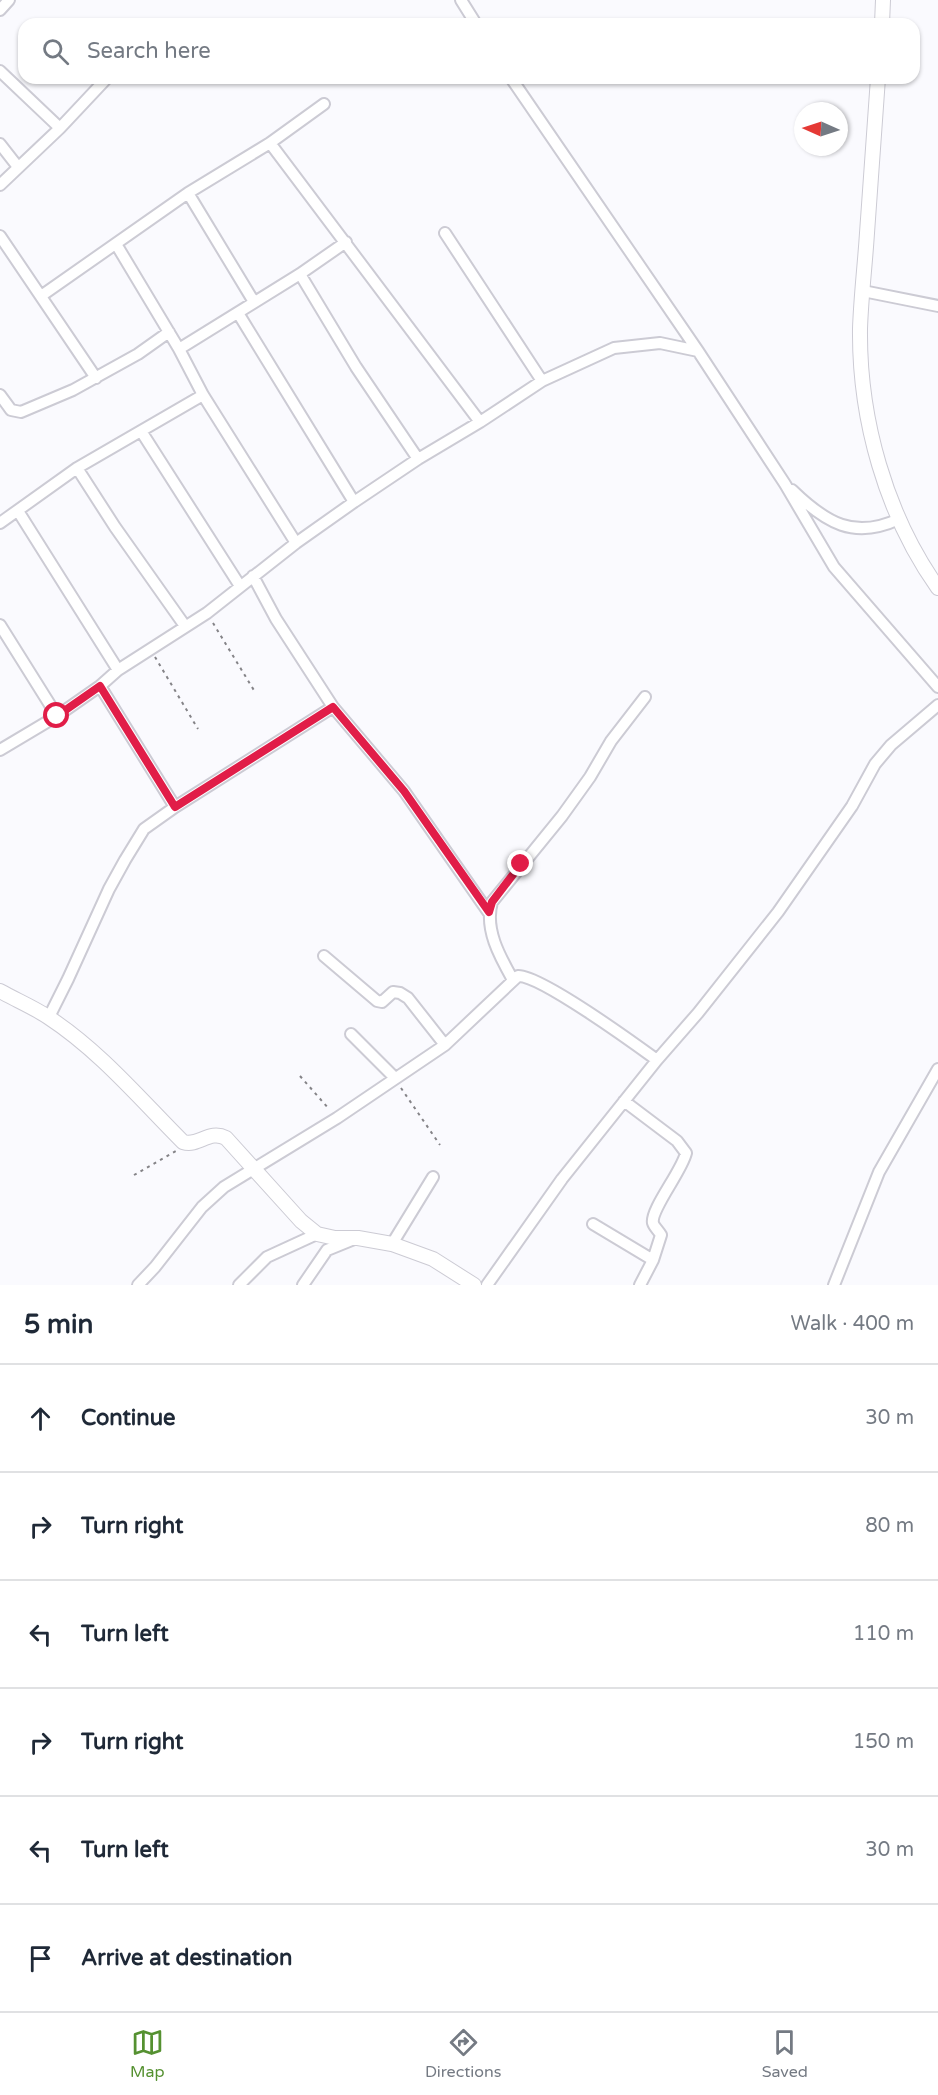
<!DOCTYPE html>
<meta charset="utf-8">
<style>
body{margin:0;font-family:"Varela Round",sans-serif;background:#f2f2f3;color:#1f2937}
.compass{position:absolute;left:794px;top:102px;width:54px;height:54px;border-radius:50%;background:#fff;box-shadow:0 2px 4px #0004;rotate:273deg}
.stop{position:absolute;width:18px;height:18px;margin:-14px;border:4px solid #e11d48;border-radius:50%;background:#fff}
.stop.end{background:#e11d48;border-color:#fff;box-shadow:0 2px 6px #0008}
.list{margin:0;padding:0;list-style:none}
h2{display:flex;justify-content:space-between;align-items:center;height:78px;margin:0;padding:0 24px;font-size:26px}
h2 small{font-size:20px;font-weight:400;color:#747a83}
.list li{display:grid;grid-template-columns:39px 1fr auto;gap:18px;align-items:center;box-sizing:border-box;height:108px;padding:0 24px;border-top:2px solid #e0e1e3}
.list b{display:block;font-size:22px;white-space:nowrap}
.list em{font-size:20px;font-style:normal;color:#747a83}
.icon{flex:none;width:33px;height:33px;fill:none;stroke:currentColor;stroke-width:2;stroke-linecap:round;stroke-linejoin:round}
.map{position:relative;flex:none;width:938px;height:1285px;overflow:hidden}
.search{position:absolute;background:#fff;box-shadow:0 2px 4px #0004;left:18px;right:18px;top:18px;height:66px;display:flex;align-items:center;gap:15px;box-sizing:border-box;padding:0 21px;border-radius:18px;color:#747a83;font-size:22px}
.sheet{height:726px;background:#fff}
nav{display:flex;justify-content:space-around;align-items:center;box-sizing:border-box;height:84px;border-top:2px solid #e0e1e3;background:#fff;font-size:16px;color:#747a83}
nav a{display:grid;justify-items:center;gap:3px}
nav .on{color:#559131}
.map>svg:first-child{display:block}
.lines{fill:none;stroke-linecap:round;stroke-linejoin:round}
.minor-casing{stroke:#cccbd4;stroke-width:14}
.tertiary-casing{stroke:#cccbd4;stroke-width:16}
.path{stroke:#848387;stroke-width:2;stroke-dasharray:3 4.5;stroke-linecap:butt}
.minor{stroke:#fff;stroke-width:10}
.tertiary{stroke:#fff;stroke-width:14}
.route{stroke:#e11d48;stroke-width:8}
</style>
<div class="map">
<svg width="938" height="1285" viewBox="0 0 938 1285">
<rect width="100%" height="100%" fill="#fafafe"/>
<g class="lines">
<g class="minor-casing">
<path id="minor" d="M461 0 476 24
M0 10 9 0
M0 71 60 128 0 185
M511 78 698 351 785 484 834 567 938 687
M60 128 107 78
M270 143 480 422
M0 144 18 167
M188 193 254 302
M445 233 542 381
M0 236 96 378
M116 244 179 349 203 395 296 543
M300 274 356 367 418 459
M863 291 938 306
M41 296 188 193 270 143 324 104
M238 313 354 502
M179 349 300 274 346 242
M0 395 11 410 21 412 73 390 138 354 169 332
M141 431 240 586
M77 468 115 527 185 626
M792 490C826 523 854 540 899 519
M18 511 118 670
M0 523 77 468 203 395
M0 625 57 716
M333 707 404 791 489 913
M0 750 57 716 100 686 118 670 207 613 296 543 354 502 418 459 480 422 542 381 614 348 660 343 698 351
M175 807 333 707 276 619 253 576
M324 956 377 1001 382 1002 393 992 400 993 408 998 445 1045
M513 980C500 957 484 929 492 902L562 816 590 777 611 741 645 697
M49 1017 68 979 109 889 125 860 144 829 175 807 100 686
M351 1034 395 1078
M624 1101 677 1141 686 1153C682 1171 650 1210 653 1223 654 1227 659 1231 661 1235L653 1260 640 1285
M593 1224 653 1260
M392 1244 433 1177
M138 1285 155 1267 202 1207 224 1187 337 1118 445 1045 518 976C540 975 635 1044 657 1060
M239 1285 267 1257 317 1234
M303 1285 327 1250 354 1239
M487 1285 562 1179 657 1060 698 1013 778 912 852 806 875 764 891 745 938 705
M834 1285 879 1172 938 1069"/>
</g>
<g class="tertiary-casing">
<path id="tertiary" d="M882 24 883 0
M878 78C874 130 871 181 867 233 865 265 861 297 860 329 859 419 886 515 938 588
M0 991C16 1000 33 1007 48 1017 100 1051 140 1099 183 1142 199 1147 209 1129 226 1138L301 1221 317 1234 335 1238H358L392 1244 433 1259 474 1285"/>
</g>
<path class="path" d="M213 623 255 692
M155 657 198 729
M300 1076 329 1109
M401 1088 440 1145
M134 1175 176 1151"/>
<use href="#minor" class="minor"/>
<use href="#tertiary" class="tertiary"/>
</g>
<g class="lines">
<path class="route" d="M57 716 100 686 175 807 333 707 404 791 489 912 492 902 521 864"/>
</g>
</svg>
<svg class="compass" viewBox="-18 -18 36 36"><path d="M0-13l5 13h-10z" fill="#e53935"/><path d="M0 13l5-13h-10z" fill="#747a83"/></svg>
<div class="stop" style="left:57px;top:716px"></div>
<div class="stop end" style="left:521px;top:864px"></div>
<div class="search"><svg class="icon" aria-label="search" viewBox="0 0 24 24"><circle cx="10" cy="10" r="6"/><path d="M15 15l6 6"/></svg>Search here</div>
</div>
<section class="sheet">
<h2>5 min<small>Walk · 400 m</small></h2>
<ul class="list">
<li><svg class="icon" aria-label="ahead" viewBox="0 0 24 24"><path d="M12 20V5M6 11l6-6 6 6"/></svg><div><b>Continue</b></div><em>30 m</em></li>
<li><svg class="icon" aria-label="right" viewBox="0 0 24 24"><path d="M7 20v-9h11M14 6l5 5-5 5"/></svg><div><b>Turn right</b></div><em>80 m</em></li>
<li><svg class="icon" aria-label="left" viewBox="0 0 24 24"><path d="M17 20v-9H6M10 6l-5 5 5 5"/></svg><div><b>Turn left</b></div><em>110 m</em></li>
<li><svg class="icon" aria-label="right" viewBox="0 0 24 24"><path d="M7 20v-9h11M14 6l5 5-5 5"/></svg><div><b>Turn right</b></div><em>150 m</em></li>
<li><svg class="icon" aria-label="left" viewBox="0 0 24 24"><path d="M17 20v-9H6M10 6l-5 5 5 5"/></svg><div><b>Turn left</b></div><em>30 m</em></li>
<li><svg class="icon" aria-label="arrive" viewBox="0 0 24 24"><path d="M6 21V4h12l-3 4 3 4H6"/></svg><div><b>Arrive at destination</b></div></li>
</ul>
</section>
<nav>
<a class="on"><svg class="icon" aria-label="map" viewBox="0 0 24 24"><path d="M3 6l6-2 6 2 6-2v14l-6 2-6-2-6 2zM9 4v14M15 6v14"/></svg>Map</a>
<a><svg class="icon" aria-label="directions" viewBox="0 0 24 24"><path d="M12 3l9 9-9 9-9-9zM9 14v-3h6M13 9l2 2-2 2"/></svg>Directions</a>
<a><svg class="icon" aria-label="saved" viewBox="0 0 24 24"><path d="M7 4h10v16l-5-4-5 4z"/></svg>Saved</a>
</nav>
